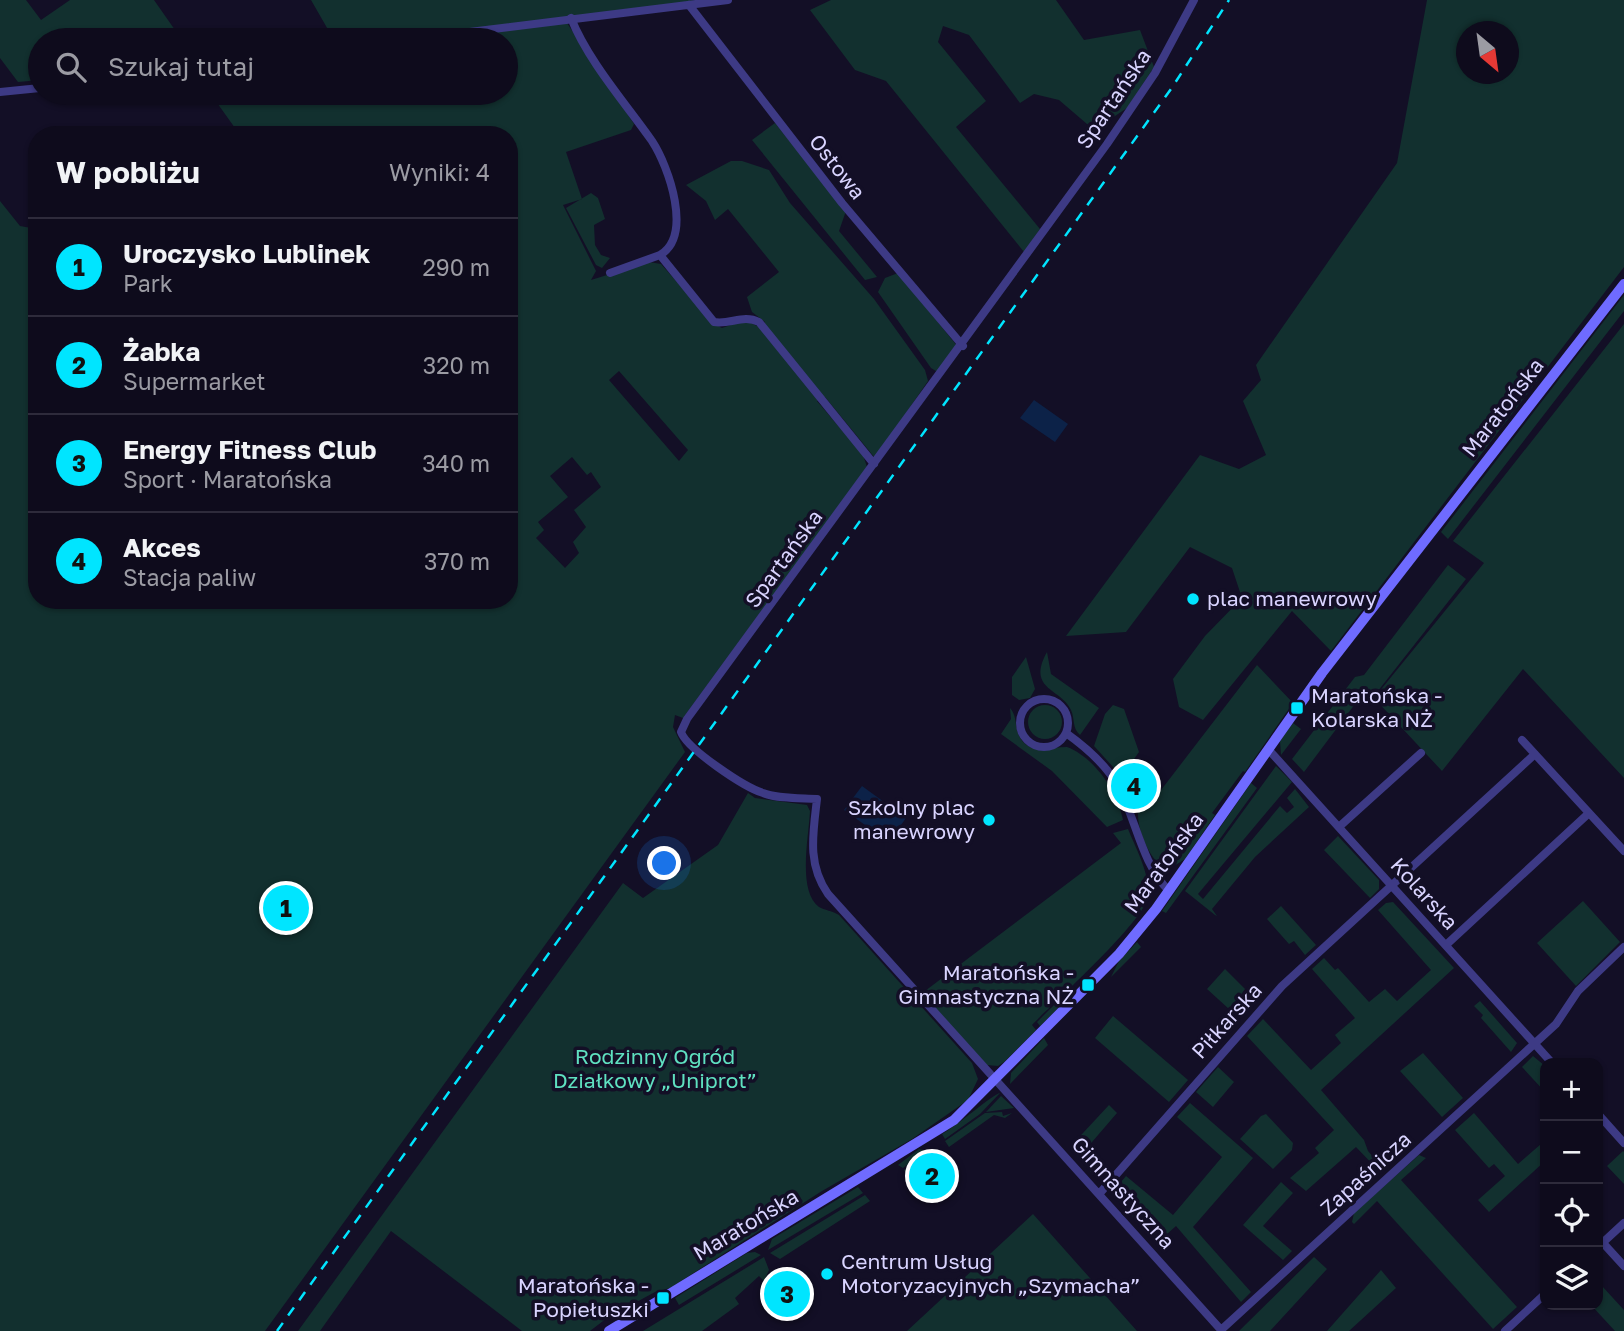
<!DOCTYPE html>
<html lang="pl">
<meta charset="utf-8">
<style>
body{margin:0;font-family:"Golos Text",sans-serif;background:#171425;color:#f1f3f6}
.controls{position:absolute;right:21px;bottom:21px;display:grid;overflow:hidden;border-radius:14px;box-shadow:0 2px 5px #0004}
.controls button{width:63px;height:63px;display:grid;place-items:center;padding:0;border:0;border-bottom:2px solid #2e2b3b;background:#0e0b1c;color:#f1f3f6;font:35px sans-serif}
.compass{position:absolute;left:1456px;top:21px;width:63px;height:63px;border-radius:50%;background:#0e0b1c;box-shadow:0 2px 5px #0004;rotate:151deg}
.you{position:absolute;left:665px;top:864px;width:24px;height:24px;margin:-18px;border:5px solid #fff;border-radius:50%;background:#1a73e8;box-shadow:0 0 0 10px #1a73e833}
.badge{display:grid;place-items:center;width:46px;height:46px;border-radius:50%;background:#00e5ff;color:#111;font-size:23px;font-weight:700}
.pin{position:absolute;translate:-50% -50%;border:4px solid #fff;box-shadow:0 2px 7px #0006}
.list{margin:0;padding:0;list-style:none}
h2{display:flex;justify-content:space-between;align-items:center;height:91px;margin:0;padding:0 28px;font-size:30px}
h2 small{font-size:23px;font-weight:400;color:#9b9ba3}
.list li{display:grid;grid-template-columns:46px 1fr auto;gap:21px;align-items:center;box-sizing:border-box;height:98px;padding:0 28px;border-top:2px solid #2e2b3b}
.list b{display:block;font-size:26px;white-space:nowrap}
.list p{margin:0;font-size:23px;white-space:nowrap;color:#9b9ba3}
.list em{font-size:23px;font-style:normal;color:#9b9ba3}
.icon{flex:none;width:38px;height:38px;fill:none;stroke:currentColor;stroke-width:2;stroke-linecap:round;stroke-linejoin:round}
.map{position:relative;flex:none;width:1624px;height:1331px;overflow:hidden}
.search{position:absolute;background:#0e0b1c;box-shadow:0 2px 5px #0004;left:28px;top:28px;width:490px;height:77px;display:flex;align-items:center;gap:18px;box-sizing:border-box;padding:0 24px;border-radius:38px;color:#9b9ba3;font-size:26px}
.panel{position:absolute;background:#0e0b1c;box-shadow:0 2px 5px #0004;left:28px;top:126px;width:490px;height:483px;border-radius:28px}
.map>svg:first-child{display:block}
.green{fill:#12302f;fill-rule:evenodd}
.water{fill:#0c2248}
.lines{fill:none;stroke-linecap:round;stroke-linejoin:round}
.minor{stroke:#3d3a85;stroke-width:8}
.secondary{stroke:#6f6bff;stroke-width:10}
.rail{stroke:#00e5ff;stroke-width:2.5;stroke-dasharray:10 9;stroke-linecap:butt}
.poi-dot{fill:#00e5ff;stroke:#130f26;stroke-width:2.5}
.labels{text-anchor:middle;stroke-width:7;stroke-linejoin:round;paint-order:stroke}
.street-label{font-size:21px;fill:#d9d4ff;stroke:#130f26}
.poi-label{font-size:21px;fill:#d9d4ff;stroke:#130f26;text-anchor:start}
.park-label{font-size:21px;fill:#5fe0c0;stroke:#130f26}
</style>
<div class="map">
<svg width="1624" height="1331" viewBox="0 0 1624 1331">
<rect width="100%" height="100%" fill="#130f26"/>
<path class="green" d="M0 0H26L41 20 70 0H154L182 40H40V80L18 82 0 58Z
M311 0H697L567 23 634 124 631 130 566 152 582 199 563 205 596 271 591 280 649 262 661 264 714 324 722 328 745 320 761 328 765 322 752 312 747 297 779 272 728 209 715 220 706 201 686 185 731 161H742L769 170 790 203 874 299 925 370 928 381 875 458 825 397 817 401 863 455 867 467 683 718 675 715 673 727 685 752 265 1331H0V201L20 226 37 229V600H509V135H240L210 93H506V40H334ZM619 371 688 450 679 461 609 380ZM572 457 587 475 591 472 601 487 574 510 586 527 573 542 579 553 565 568 536 538 544 530 538 522 568 497 550 476Z
M831 0H1056L1084 40 1140 30 1154 67 1127 108 1094 130 1059 100 1034 94 1020 103 969 35 943 26 938 42 986 101 956 127 1040 229 1024 252 886 81 855 70 810 10Z
M1427 0H1624V267L1331 651 1292 611 1203 720 1179 707 1173 679 1205 636 1242 598 1232 568 1190 547 1126 632 1066 636 1200 455 1239 469 1266 455 1243 401 1261 380 1256 365 1397 163ZM1466 32H1508V74H1466Z
M775 123 846 211 839 231 877 277 865 280 752 140Z
M591 193 598 198 605 219 594 225 595 245 601 255 610 258 602 268 596 265 566 208Z
M898 273 958 347 942 369 936 371 931 368 878 292 885 278Z
M1624 295V311L1448 539 1441 532Z
M1624 324V778L1523 669 1442 771 1374 698 1484 563 1453 541Z
M1448 565 1466 579 1374 696 1367 688 1304 772 1292 759 1355 677 1364 675Z
M1047 652 1051 674 1099 708 1080 735C1072 728 1075 719 1071 710 1061 688 1026 690 1047 652Z
M1026 657 1035 689 1030 698 1019 700 1012 695V677Z
M1257 665 1293 703 1245 772 1243 771 1212 813 1215 815 1185 859 1174 866 1158 863C1145 850 1133 819 1140 801L1148 807Z
M1113 705 1124 709 1139 752 1127 769 1121 764 1117 769 1133 780 1126 789 1114 768 1094 746 1105 714Z
M1028 722a17 17 0 1 1 34 0a17 17 0 1 1-34 0Z
M1010 708C1016 715 1015 721 1017 730 1025 757 1047 747 1067 747 1094 757 1118 792 1123 820L1107 827 1052 771 1001 734 1011 719Z
M1293 723 1301 729 1281 755 1280 741Z
M1276 766 1292 782 1198 894 1203 899 1280 806 1287 813 1294 807 1287 798 1295 789 1309 807 1255 857 1212 909 1217 916 1215 915 1185 891Z
M1251 783 1257 788 1166 913 1162 911Z
M748 793 755 798 807 805 810 811C809 836 797 891 819 907 824 910 833 911 839 915L972 1063 978 1079 968 1100 912 1139 822 1191 670 1288 655 1292 607 1318 590 1331H522L391 1231 320 1331H298L623 883 643 898 718 845Z
M1128 829C1136 849 1150 873 1148 896 1146 920 1054 1002 1032 1025L1036 1030 1004 1062 998 1066 987 1065 921 994 1121 843 1113 833Z
M1338 836 1379 880V889L1370 898 1324 850Z
M1583 901 1620 942 1576 986 1537 943Z
M1393 902 1454 968 1321 1090 1364 1140 1368 1151 1383 1168 1379 1171 1356 1147 1306 1191 1290 1178 1319 1153 1315 1148 1334 1130 1247 1036 1263 1019 1311 1070 1341 1043 1335 1035 1355 1018 1312 969 1324 958 1335 970 1338 968 1369 1002 1385 989 1397 1001 1431 970 1378 910 1386 903Z
M1281 906 1316 945 1305 955 1294 941 1289 944 1267 919Z
M1137 942 1141 947 1111 977 1119 961Z
M1225 969 1245 989 1243 992 1256 1002 1243 1014 1234 1004 1229 1009 1207 989Z
M1071 988 1059 1007 1040 1026 1037 1022Z
M1480 1001 1517 1043 1511 1052 1481 1018 1483 1015 1474 1006Z
M1113 1016 1188 1080 1169 1102 1095 1038Z
M1044 1038 1048 1045 1010 1084 1011 1073Z
M1423 1053 1463 1098 1442 1117 1400 1071Z
M1533 1056 1545 1066V1092L1522 1067Z
M1218 1067 1234 1082 1213 1107 1196 1092Z
M1000 1093 980 1114 945 1139 942 1134C957 1126 993 1094 1000 1093Z
M1001 1096 1014 1108 986 1112Z
M1190 1103 1253 1158 1193 1227 1251 1292 1241 1302 1176 1226 1157 1243 1114 1196 1115 1189 1126 1176 1173 1215 1222 1157 1177 1117Z
M1109 1105 1117 1113 1086 1149 1108 1167 1102 1173 1093 1175 1070 1147Z
M1002 1112 1003 1116 1012 1113 1005 1118 994 1115 949 1147 945 1141 985 1113Z
M1474 1113 1518 1164 1541 1144 1545 1150V1161L1489 1212 1478 1200 1505 1176 1494 1164 1489 1168 1455 1130Z
M1266 1114 1293 1143 1292 1150 1273 1169 1240 1139 1261 1116Z
M919 1149 927 1151 903 1168 898 1165Z
M1623 1151 1624 1152V1184L1607 1166Z
M929 1152 934 1158 908 1176 904 1170Z
M1419 1155 1426 1158 1401 1180 1517 1307 1493 1329 1377 1201 1354 1224 1352 1222 1354 1213Z
M1281 1182 1293 1193 1263 1226 1292 1251 1283 1260 1243 1225Z
M858 1187 863 1193 768 1250 772 1239Z
M865 1195 870 1201 780 1259 770 1253Z
M1033 1214 1137 1331H907Z
M755 1252 761 1255 679 1305 675 1298 747 1253Z
M764 1257 769 1270 764 1281 759 1276 735 1298 739 1304 702 1331H643Z
M1314 1257 1327 1269 1270 1331H1239Z
M1381 1270 1396 1288 1349 1331H1327Z
M1598 1286H1602L1624 1310V1331H1615L1591 1305H1598Z"/>
<path class="water" d="M1034 400 1068 424 1055 442 1020 418Z
M862 786 906 818 889 842 844 810Z"/>
<g class="lines">
<path class="minor" d="M1194 0 1155 73 1107 144 687 719 681 732C687 749 744 787 763 793 779 799 800 798 817 799 813 834 807 864 828 894L1222 1331
M689 5 842 203 963 346
M571 18C588 61 626 104 652 141 669 167 693 236 660 255
M404 40 728 0
M0 92 40 88
M610 273 660 255 714 322C730 325 743 314 759 322L874 464
M1020 723a24 24 0 1 1 48 0a24 24 0 1 1-48 0Z
M1066 733C1087 748 1107 765 1119 788 1137 822 1141 862 1169 891
M1522 740 1624 851
M1268 749 1552 1063
M1340 826 1421 753
M1446 945 1589 813
M1598 1114 1624 1143
M1100 1193 1282 986 1535 754
M1603 1243 1624 1266
M1598 1247 1624 1223
M1221 1330 1556 1024 1578 991 1624 947
M1505 1331 1545 1294"/>
<path class="secondary" d="M609 1331 954 1120 1119 954 1156 909 1322 673 1624 284"/>
<path class="rail" d="M277 1331 1171 89 1229 0"/>
</g>
<g class="poi-dot">
<circle cx="1193" cy="599" r="7"/>
<rect x="1290" y="701" width="14" height="14" rx="3.5"/>
<circle cx="989" cy="820" r="7"/>
<rect x="1081" y="978" width="14" height="14" rx="3.5"/>
<circle cx="827" cy="1274" r="7"/>
<rect x="656" y="1291" width="14" height="14" rx="3.5"/>
</g>
<g class="labels">
<g class="street-label">
<text transform="translate(1114 99) rotate(-56)" y="7">Spartańska</text>
<text transform="translate(837 167) rotate(52)" y="7">Ostowa</text>
<text transform="translate(1503 408) rotate(-52)" y="7">Maratońska</text>
<text transform="translate(784 559) rotate(-54)" y="7">Spartańska</text>
<text transform="translate(1164 863) rotate(-54)" y="7">Maratońska</text>
<text transform="translate(1424 894) rotate(48)" y="7">Kolarska</text>
<text transform="translate(1227 1021) rotate(-48)" y="7">Piłkarska</text>
<text transform="translate(1366 1174) rotate(-42)" y="7">Zapaśnicza</text>
<text transform="translate(1123 1193) rotate(48)" y="7">Gimnastyczna</text>
<text transform="translate(746 1225) rotate(-31)" y="7">Maratońska</text>
</g>
<g class="poi-label">
<text x="1207" y="606">plac manewrowy</text>
<text x="1311" y="703">Maratońska -<tspan x="1311" dy="24">Kolarska NŻ</tspan></text>
<text x="975" y="815" text-anchor="end">Szkolny plac<tspan x="975" dy="24">manewrowy</tspan></text>
<text x="1074" y="980" text-anchor="end">Maratońska -<tspan x="1074" dy="24">Gimnastyczna NŻ</tspan></text>
<text x="841" y="1269">Centrum Usług<tspan x="841" dy="24">Motoryzacyjnych „Szymacha”</tspan></text>
<text x="649" y="1293" text-anchor="end">Maratońska -<tspan x="649" dy="24">Popiełuszki</tspan></text>
</g>
<g class="park-label">
<text x="655" y="1064">Rodzinny Ogród<tspan x="655" dy="24">Działkowy „Uniprot”</tspan></text>
</g>
</g>
</svg>
<div class="controls">
<button>+</button>
<button>−</button>
<button><svg class="icon" aria-label="locate" viewBox="0 0 24 24"><circle cx="12" cy="12" r="6"/><path d="M12 2v4M12 18v4M2 12h4M18 12h4"/></svg></button>
<button><svg class="icon" aria-label="layers" viewBox="0 0 24 24"><path d="M12 4l9 5-9 5-9-5zM3 14l9 5 9-5"/></svg></button>
</div>
<svg class="compass" viewBox="-18 -18 36 36"><path d="M0-13l5 13h-10z" fill="#e53935"/><path d="M0 13l5-13h-10z" fill="#9b9ba3"/></svg>
<div class="you"></div>
<div class="pin badge" style="left:286px;top:908px">1</div>
<div class="pin badge" style="left:932px;top:1176px">2</div>
<div class="pin badge" style="left:787px;top:1294px">3</div>
<div class="pin badge" style="left:1134px;top:786px">4</div>
<div class="search"><svg class="icon" aria-label="search" viewBox="0 0 24 24"><circle cx="10" cy="10" r="6"/><path d="M15 15l6 6"/></svg>Szukaj tutaj</div>
<section class="panel">
<h2>W pobliżu<small>Wyniki: 4</small></h2>
<ul class="list">
<li><span class="badge">1</span><div><b>Uroczysko Lublinek</b><p>Park</p></div><em>290 m</em></li>
<li><span class="badge">2</span><div><b>Żabka</b><p>Supermarket</p></div><em>320 m</em></li>
<li><span class="badge">3</span><div><b>Energy Fitness Club</b><p>Sport · Maratońska</p></div><em>340 m</em></li>
<li><span class="badge">4</span><div><b>Akces</b><p>Stacja paliw</p></div><em>370 m</em></li>
</ul>
</section>
</div>
